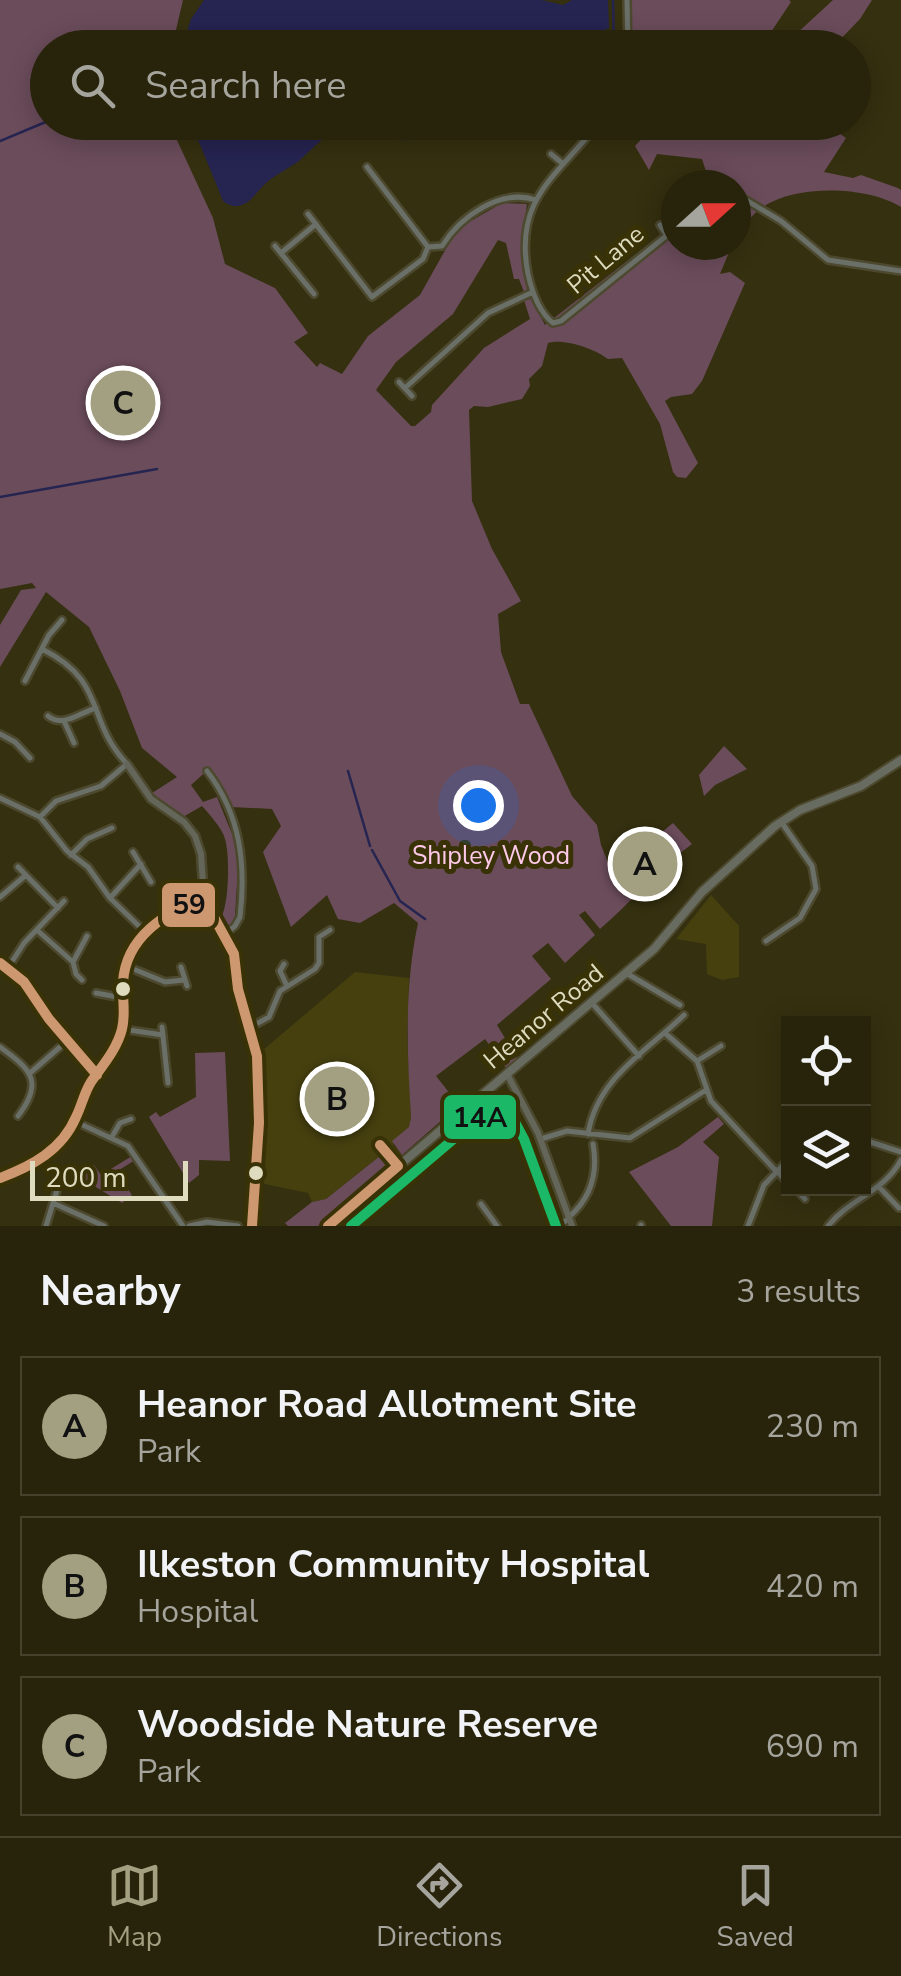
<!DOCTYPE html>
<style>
body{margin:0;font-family:"Nunito Sans",sans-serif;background:#302c14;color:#f1f3f6}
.controls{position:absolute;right:30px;bottom:30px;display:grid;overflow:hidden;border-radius:0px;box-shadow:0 5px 25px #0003}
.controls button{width:90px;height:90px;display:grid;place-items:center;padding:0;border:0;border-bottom:2px solid #44412c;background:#28240b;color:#f1f3f6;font:50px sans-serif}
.compass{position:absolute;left:661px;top:170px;width:90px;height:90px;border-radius:50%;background:#28240b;box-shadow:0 5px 25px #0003;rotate:69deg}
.scale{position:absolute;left:30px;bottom:25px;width:158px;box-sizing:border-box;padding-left:10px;border:5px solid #dedbbf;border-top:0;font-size:28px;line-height:35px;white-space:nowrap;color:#dedbbf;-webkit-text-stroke:8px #383206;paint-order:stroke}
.you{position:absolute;left:478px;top:805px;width:35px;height:35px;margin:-25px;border:8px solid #fff;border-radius:50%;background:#1a73e8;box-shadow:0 0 0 15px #1a73e833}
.badge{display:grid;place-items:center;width:65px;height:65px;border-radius:50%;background:#a39f81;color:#111;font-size:32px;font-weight:700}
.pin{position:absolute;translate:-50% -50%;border:5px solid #fff;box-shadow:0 2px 10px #0006}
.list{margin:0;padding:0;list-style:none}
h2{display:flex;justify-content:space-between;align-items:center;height:130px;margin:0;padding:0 40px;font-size:42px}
h2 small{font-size:32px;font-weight:400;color:#a5a49d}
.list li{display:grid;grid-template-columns:65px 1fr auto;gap:30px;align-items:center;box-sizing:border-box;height:140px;margin:0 20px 20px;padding:0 20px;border:2px solid #44412c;border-radius:0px}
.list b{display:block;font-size:38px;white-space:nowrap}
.list p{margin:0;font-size:32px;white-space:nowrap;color:#a5a49d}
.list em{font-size:32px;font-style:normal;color:#a5a49d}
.icon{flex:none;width:55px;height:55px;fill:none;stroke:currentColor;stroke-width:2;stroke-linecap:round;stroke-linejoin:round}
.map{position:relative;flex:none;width:901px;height:1226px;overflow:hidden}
.search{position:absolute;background:#28240b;box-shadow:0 5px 25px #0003;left:30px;right:30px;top:30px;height:110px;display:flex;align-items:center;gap:25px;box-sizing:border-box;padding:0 35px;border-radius:55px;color:#a5a49d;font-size:38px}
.sheet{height:610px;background:#28240b}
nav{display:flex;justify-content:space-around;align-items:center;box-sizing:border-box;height:140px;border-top:2px solid #44412c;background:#28240b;font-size:28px;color:#a5a49d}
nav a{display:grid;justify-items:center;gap:5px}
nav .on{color:#a39f81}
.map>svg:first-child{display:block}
.built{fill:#46400f}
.green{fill:#6b4c5b}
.water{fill:#262451}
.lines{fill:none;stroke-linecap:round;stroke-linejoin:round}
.stream{stroke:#262451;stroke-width:2.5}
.street-casing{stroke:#4d492f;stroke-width:10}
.secondary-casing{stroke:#4d492f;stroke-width:11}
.primary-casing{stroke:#4d492f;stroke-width:12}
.street{stroke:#6a6f68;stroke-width:5}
.secondary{stroke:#636659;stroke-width:6}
.primary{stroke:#686c60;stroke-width:8}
.bus-1-casing{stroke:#383206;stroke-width:18}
.bus-2-casing{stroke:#383206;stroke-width:18}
.bus-1{stroke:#cd976f;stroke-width:10}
.bus-2{stroke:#1ab867;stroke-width:10}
.bus-dot{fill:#dedbbf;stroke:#383206;stroke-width:4}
.labels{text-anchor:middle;stroke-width:10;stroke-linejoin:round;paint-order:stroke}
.street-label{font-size:25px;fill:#dedbbf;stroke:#383206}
.park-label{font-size:25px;fill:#ffc9ea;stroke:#383206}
.line-badge{stroke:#383206;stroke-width:4}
.pale-badge-label{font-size:28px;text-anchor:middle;font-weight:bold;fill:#111}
</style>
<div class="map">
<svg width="901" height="1226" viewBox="0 0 901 1226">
<rect width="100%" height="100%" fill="#35300f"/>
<path class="built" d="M711 895 739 926V977L722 980 707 974 706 944 676 939Z
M355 972 409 978 407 1037 411 1117 409 1127 393 1145 402 1155 389 1166 380 1156 326 1199 312 1202 308 1193 260 1183 265 1118 263 1050Z"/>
<path class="green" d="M0 0H183L172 47 48 48V122L169 123 213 218 225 264 275 288 308 333 294 342 317 367 320 363 342 374 368 336 420 295 457 229 502 203 527 204 521 248 527 290 524 292 519 279H514L506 243 498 240 453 314 396 362 376 390 411 426H415L431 412 432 405 484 348 530 319 524 300 531 299 545 325 676 223V245H732L720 274 730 272 745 283 702 381 692 394 671 397 665 401 698 463 686 478 677 477 673 472 660 424 622 358 608 359C595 349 564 338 548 343L542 366 529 379 530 386 522 399 488 407 474 406 469 410 472 501 492 549 521 601 498 614 501 652 520 704H529L572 796 597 825 601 845 612 873 673 823 692 844C658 868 632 902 600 929L585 911 579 915 595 935 565 963 548 943 532 956 551 979 497 1025 517 1058 506 1068 485 1039 436 1076 459 1105 402 1155 392 1141 409 1127 411 1117C407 1051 404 988 418 923L394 903 360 923 338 919 327 895 291 927 263 852 281 826 272 809 231 807 210 768 191 785 203 802 217 797 239 851 235 916 232 924 225 926 221 918C229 904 230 855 225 839 222 828 209 814 202 806L183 817 152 793 177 777 142 748 120 691 89 627 46 592 0 667V625L21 590 36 588 32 583 0 589Z
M631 0H789L791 2 761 47 632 48Z
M833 0H872L860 19 833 47H782Z
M667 123H825L846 138 824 172 853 178 861 175 898 188 901 190V207C868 186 796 184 763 207 752 214 744 226 736 236V185C710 185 710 184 702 159L657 154 649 170 635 146 648 132 666 130Z
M724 746 747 769 715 785 704 796 699 775Z
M225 1052 230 1161 199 1160V1175L189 1183 149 1117 156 1112 160 1117 196 1097 195 1053Z
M718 1117 724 1124 703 1142 719 1157 712 1226H671L629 1172 678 1147Z
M132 1156 135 1160 116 1172 132 1195 122 1203 86 1181 77 1184 74 1178 94 1165 101 1175Z
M380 1156 389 1166 318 1226H288L285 1223 312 1202 326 1199Z"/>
<path class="water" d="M204 0H542L563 5 572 0H608L609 28 606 29 610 47H182L191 19Z
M186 123H440C403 166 361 112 322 140 314 146 307 154 299 161 288 169 276 174 266 183 258 190 253 200 244 204 235 208 230 206 223 201L199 142Z"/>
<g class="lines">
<path class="stream" d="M613 0 614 48
M571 123V122
M0 141 48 121
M0 497 157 469
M348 771 370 846
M372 850 400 901 425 919"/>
<g class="street-casing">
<path id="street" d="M627 0 628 48
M599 122C560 175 513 196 528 274 532 292 539 312 553 323L561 321 676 228
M551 154 562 163
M367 167 428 247
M731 185V183
M736 194 781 221 828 260 901 271
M308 214 372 297 423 259 428 247
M660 225 666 234
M275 246 314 294
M428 247 442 246C460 217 500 188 536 200
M281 253 316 224
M399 382 412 396
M405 388 488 313 533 292
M25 681 49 635 62 620
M48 716C63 728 79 713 96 708
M64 721 74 743
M0 734 15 742 30 758
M207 771C241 815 246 865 240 917L235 926 224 935
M0 798 40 817 67 851 88 867 110 898 145 932
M40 817 56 801 101 786 127 764C84 718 108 682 42 649
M133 852 151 882
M71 855 87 839 112 828
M18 867 58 908
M0 897 26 875
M110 898 141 864
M38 931 73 962 87 936
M766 941 800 918 816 889 812 866 782 823
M73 962 76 974 82 980
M0 963 24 982 49 1019 97 1075
M284 964 280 971 287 986
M126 966 165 982 184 980
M181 967 187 986
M8 968 24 943 64 901
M626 973 680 1005
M96 993 123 998
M591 1002 639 1056
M162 1027 168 1083
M249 1028 269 1017 280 991 315 969 319 963V937L330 930
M122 1029 163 1035
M666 1034 697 1061 711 1101 776 1171
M0 1047C30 1069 45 1081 18 1116
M697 1061 721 1046
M30 1073 68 1040
M74 1121 128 1146 183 1226
M588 1134C597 1078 646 1052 684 1015
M113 1135 120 1123 131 1119
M541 1139 567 1131 630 1138 706 1090
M864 1140 901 1152
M776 1170 788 1183
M879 1187 899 1208
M795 1188 805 1199
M53 1203 104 1226
M481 1204 497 1226
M569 1217C592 1197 598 1172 593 1144
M641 1225V1226
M46 1226 57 1190
M189 1226 207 1222 238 1226
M557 1226 569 1219
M748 1226 764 1185 788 1160
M828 1226C849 1199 884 1192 901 1160"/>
</g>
<g class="secondary-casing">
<path id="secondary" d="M127 764 151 799 184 822 195 836 201 854 204 899 234 954 238 989 257 1056 259 1074V1123L252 1226
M507 1074 538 1133 572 1226
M0 1178C34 1166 60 1152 76 1118 80 1108 82 1098 87 1089 99 1068 116 1053 122 1029 126 1011 121 993 124 975 131 933 167 910 204 899"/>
</g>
<g class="primary-casing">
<path id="primary" d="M328 1226 654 949 702 892 775 826 800 810 861 786 901 760"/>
</g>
<use href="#street" class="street"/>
<use href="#secondary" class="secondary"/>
<use href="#primary" class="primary"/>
<g class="bus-1-casing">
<path id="bus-1" d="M0 963 24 982 49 1019 97 1075
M0 1178C32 1166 62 1150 76 1117 82 1105 84 1093 91 1082 103 1065 117 1049 122 1029 126 1013 122 998 123 982 126 937 165 912 204 899L234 954 238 989 257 1056 259 1123 252 1226
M328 1226 398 1166 380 1145"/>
</g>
<g class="bus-2-casing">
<path id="bus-2" d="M351 1226 502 1098 524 1139 556 1226"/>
</g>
<use href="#bus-1" class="bus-1"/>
<use href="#bus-2" class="bus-2"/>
</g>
<g class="bus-dot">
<circle cx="123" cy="989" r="9"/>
<circle cx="256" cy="1173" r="9"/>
</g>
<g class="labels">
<g class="street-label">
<text transform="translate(605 259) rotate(-40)" y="9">Pit Lane</text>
<text transform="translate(543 1016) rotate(-40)" y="9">Heanor Road</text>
</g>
<g class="park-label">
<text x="491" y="864">Shipley Wood</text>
</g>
</g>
<g class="line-badge">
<rect x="160" y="881" width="57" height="48" rx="10" fill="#cd976f"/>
<rect x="442" y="1093" width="76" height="48" rx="10" fill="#1ab867"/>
</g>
<g class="pale-badge-label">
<text x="189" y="914">59</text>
<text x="480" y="1127">14A</text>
</g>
</svg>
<div class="controls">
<button><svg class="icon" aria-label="locate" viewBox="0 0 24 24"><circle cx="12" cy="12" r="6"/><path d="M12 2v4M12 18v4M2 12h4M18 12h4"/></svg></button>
<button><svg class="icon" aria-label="layers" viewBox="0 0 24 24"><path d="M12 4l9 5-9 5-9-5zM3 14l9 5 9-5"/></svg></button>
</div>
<svg class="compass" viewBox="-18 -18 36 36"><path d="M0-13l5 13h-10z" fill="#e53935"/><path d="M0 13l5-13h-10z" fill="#a5a49d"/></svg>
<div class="scale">200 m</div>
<div class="you"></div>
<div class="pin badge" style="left:645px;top:864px">A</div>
<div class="pin badge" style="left:337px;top:1099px">B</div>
<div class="pin badge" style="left:123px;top:403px">C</div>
<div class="search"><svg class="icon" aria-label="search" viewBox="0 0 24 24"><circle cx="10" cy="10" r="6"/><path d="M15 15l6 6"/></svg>Search here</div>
</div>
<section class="sheet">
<h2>Nearby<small>3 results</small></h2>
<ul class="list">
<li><span class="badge">A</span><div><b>Heanor Road Allotment Site</b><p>Park</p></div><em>230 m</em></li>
<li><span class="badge">B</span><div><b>Ilkeston Community Hospital</b><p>Hospital</p></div><em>420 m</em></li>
<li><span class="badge">C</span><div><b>Woodside Nature Reserve</b><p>Park</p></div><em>690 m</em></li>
</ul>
</section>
<nav>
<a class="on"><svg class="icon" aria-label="map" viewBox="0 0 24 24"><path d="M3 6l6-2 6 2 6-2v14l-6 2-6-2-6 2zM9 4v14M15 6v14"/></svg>Map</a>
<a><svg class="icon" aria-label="directions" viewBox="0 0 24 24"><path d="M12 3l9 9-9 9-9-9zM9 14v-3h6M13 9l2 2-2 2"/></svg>Directions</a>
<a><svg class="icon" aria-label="saved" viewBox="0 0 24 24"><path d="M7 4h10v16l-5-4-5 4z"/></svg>Saved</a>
</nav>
